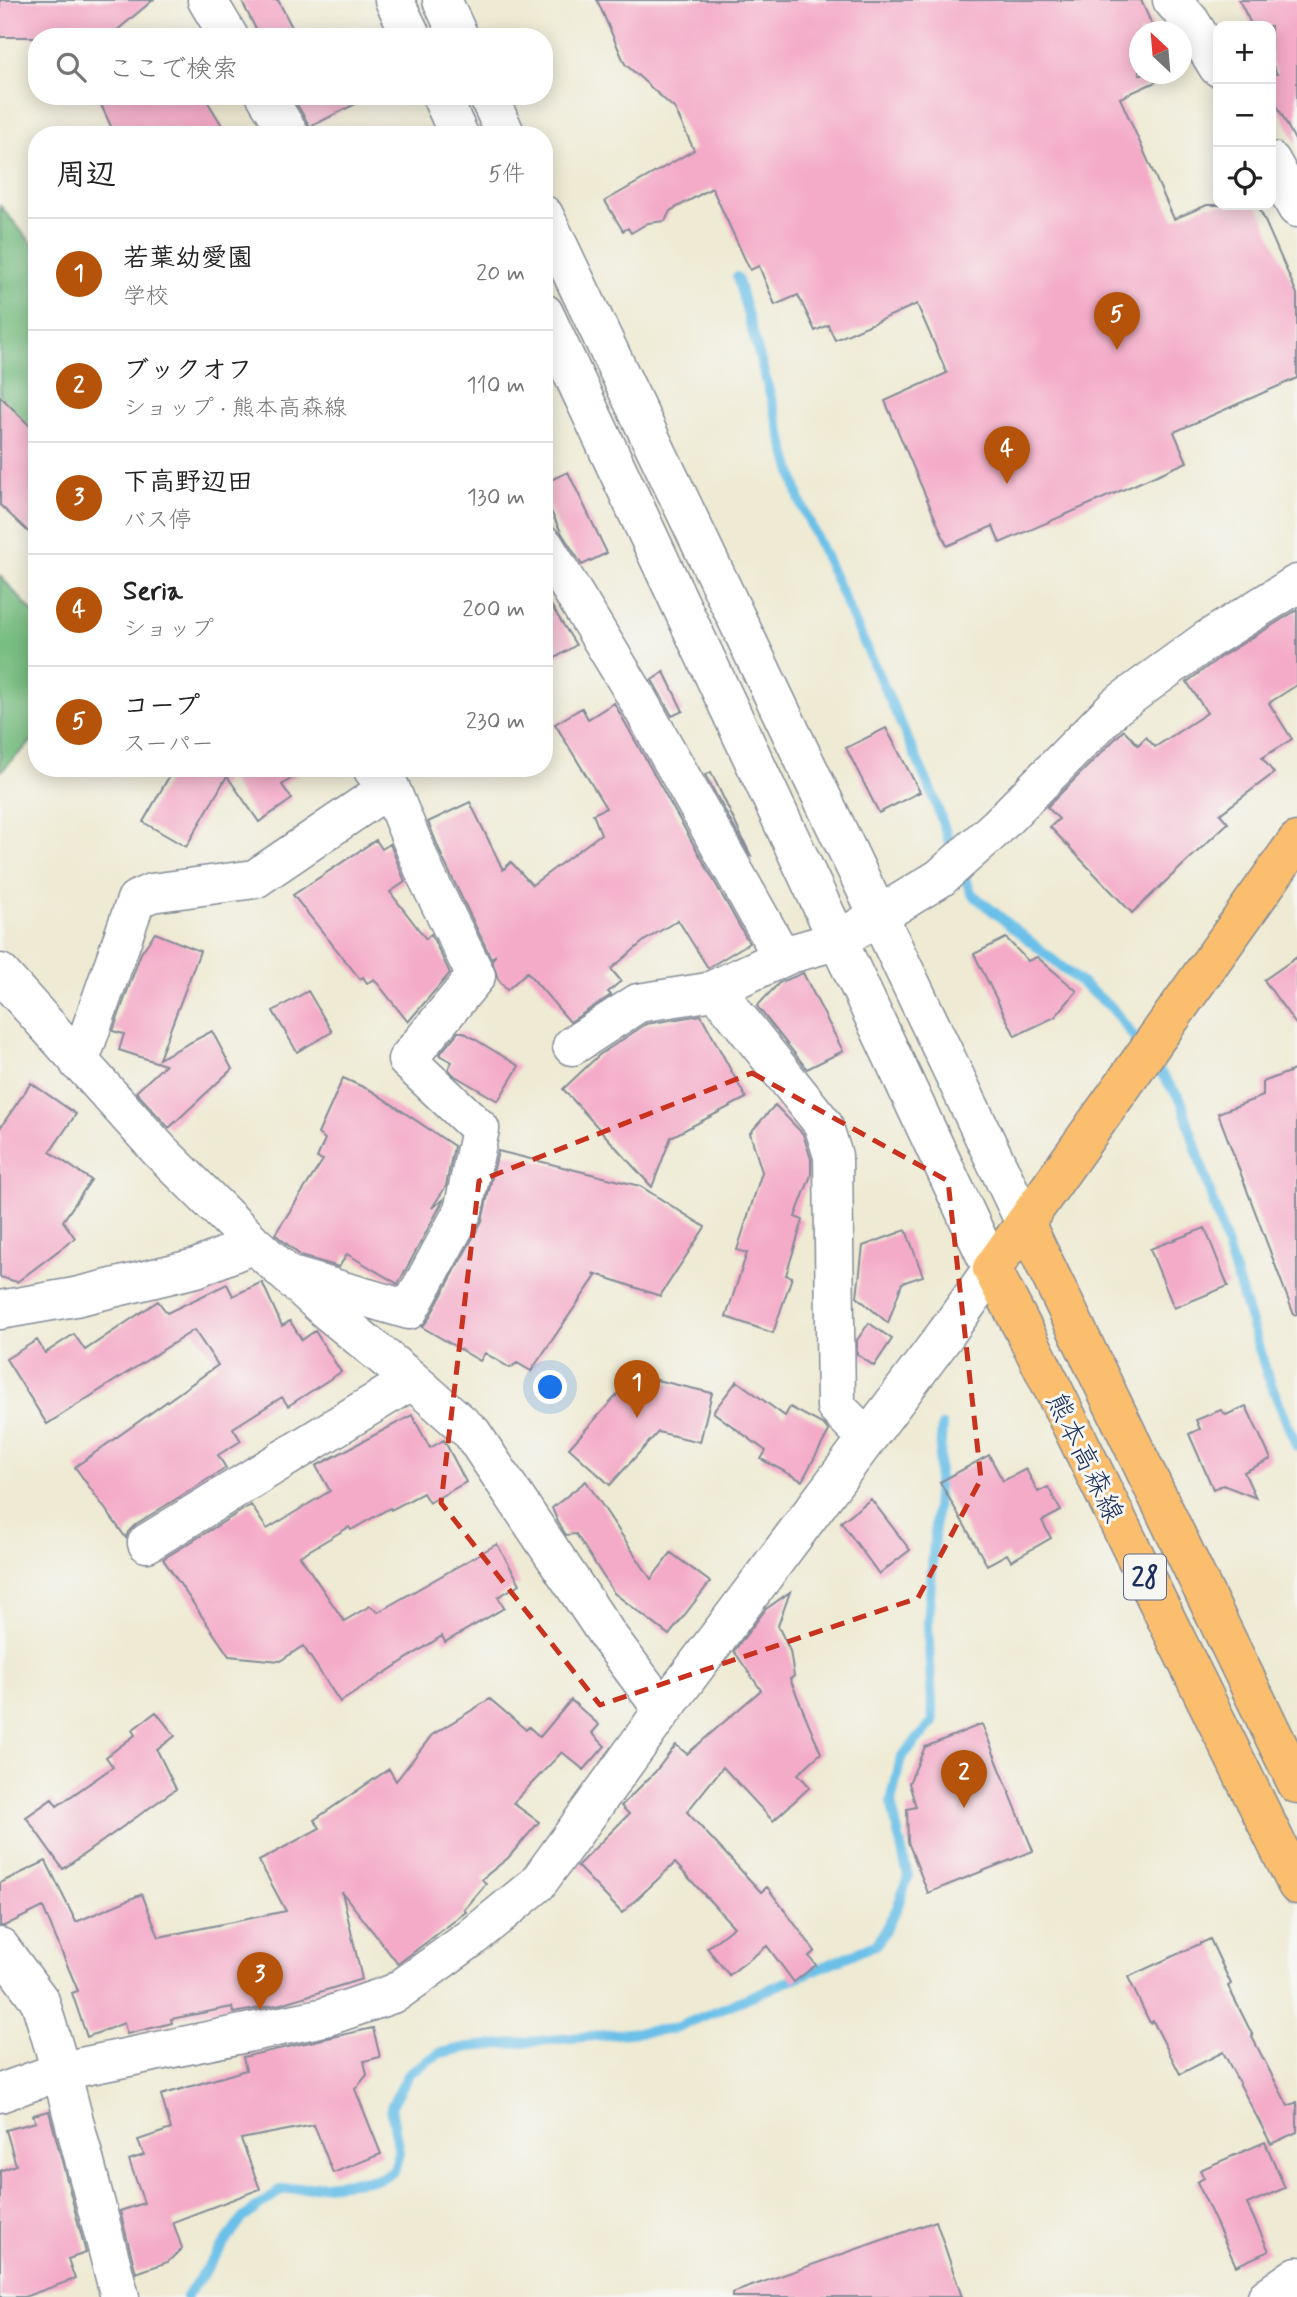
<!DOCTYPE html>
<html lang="ja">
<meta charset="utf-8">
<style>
body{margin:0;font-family:Mynerve,"Klee One",sans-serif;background:#f2f2f2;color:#222}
.controls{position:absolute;right:21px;top:21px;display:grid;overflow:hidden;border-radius:14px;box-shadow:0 4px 18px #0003}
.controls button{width:63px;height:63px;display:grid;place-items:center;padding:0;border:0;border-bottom:2px solid #e0e0e0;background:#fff;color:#222;font:35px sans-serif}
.compass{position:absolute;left:1129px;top:21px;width:63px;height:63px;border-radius:50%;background:#fff;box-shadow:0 4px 18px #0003;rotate:334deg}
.you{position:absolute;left:551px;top:1388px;width:24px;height:24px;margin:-18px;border:5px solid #fff;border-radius:50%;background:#1a73e8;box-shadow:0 0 0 10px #1a73e833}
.badge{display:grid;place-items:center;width:46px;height:46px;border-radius:50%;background:#b45309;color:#fff;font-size:23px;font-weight:700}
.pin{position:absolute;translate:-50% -58px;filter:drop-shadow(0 2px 4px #0008)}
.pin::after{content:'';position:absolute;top:37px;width:24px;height:21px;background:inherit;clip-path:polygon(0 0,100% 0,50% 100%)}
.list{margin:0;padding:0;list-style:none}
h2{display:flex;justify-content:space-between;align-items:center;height:91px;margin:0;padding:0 28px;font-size:30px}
h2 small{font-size:23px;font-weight:400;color:#767676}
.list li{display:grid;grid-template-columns:46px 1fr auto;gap:21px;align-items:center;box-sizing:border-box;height:112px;padding:0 28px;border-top:2px solid #e0e0e0}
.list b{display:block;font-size:26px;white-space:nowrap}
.list p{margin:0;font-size:23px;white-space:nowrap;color:#767676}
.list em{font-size:23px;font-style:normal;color:#767676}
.icon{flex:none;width:38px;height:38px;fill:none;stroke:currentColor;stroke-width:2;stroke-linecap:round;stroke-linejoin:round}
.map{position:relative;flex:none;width:1297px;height:2297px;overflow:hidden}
.search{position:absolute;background:#fff;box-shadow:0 4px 18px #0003;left:28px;top:28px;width:525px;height:77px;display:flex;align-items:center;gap:18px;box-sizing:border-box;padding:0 24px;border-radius:28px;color:#767676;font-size:26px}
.panel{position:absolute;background:#fff;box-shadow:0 4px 18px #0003;left:28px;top:126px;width:525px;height:651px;border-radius:28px}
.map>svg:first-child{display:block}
.forest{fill:#78bd81;stroke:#4a7670;stroke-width:2}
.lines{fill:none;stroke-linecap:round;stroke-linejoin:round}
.stream{stroke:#6bc0e8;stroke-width:10}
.building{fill:#f4abc8}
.minor-casing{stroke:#848c98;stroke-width:41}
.major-casing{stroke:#848c98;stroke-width:41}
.minor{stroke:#fff;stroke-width:38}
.major{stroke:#fabe6e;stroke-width:38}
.marked{fill:none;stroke:#c8321e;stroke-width:5;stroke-dasharray:14 9;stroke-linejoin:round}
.labels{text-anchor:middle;stroke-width:6;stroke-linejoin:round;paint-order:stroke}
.shield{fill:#f6f6f2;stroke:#5d6b8a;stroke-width:2}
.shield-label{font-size:26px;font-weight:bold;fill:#1b2f5e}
.street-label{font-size:28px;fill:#1b2f5e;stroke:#f6f6f2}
</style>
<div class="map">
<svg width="1297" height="2297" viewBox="0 0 1297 2297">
<rect width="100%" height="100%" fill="#f6f6f2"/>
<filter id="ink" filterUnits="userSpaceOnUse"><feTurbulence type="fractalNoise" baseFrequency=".0143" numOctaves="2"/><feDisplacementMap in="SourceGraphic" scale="14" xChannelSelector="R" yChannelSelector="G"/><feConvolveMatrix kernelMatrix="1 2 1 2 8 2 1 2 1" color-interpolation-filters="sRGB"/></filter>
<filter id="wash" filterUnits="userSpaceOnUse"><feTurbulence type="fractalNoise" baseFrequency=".00686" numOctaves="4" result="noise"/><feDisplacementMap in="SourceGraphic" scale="28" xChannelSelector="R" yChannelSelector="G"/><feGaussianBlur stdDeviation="1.57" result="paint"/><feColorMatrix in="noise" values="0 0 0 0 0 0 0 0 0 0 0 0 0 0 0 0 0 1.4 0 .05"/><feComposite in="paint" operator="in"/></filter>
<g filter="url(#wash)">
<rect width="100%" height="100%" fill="#eeead3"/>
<path class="forest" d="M0 206 37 249V437L0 448Z
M0 576 37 617V736L0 772Z"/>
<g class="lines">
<path class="stream" d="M737 277 800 501 933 795 954 856
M961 870 972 894 1112 1008 1181 1100 1267 1374 1297 1447
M186 2297 243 2218 281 2190 378 2179 394 2171 399 2153 391 2107 410 2072 440 2053 469 2047 673 2029 877 1944 897 1908 908 1877 891 1802 901 1758 933 1722 928 1624 942 1426"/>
</g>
<g id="blocks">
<path class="building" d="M0 0H153L109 37H0Z
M241 0H278L297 37H260Z
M597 0H1141L1155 32H1139V74H1173L1120 98 1174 219 1207 205H1258L1297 294V378L1174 432 1187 462 1000 543 993 526 947 546 885 401 947 373 917 304 835 340 828 325 815 331 798 295 775 305 759 266 750 270 712 188 670 211 665 221 648 223 631 233 628 228 623 231 605 201 694 150 675 109 625 64Z
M1239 0H1297V144L1271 94V74H1277L1271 62V26H1252Z
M97 96H204L228 135H115Z
M292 96H371L310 127Z
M0 396 37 433V540L0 505Z
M568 472 607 553 582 565 561 532 544 497V483Z
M544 594 576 645 544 665Z
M1297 610V685L1269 703 1292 739 1262 758 1274 773 1220 814 1228 823 1132 913 1050 827 1059 819 1047 807 1124 730 1138 745 1146 737 1155 747 1207 713 1187 682 1219 658Z
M664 672 683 711 672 716 652 680Z
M614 703 749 943 708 968 678 920 644 941 611 969 621 981 608 992 611 995 570 1022 527 972 507 990 498 979 492 960 496 955 491 958 443 859 428 822 470 802 503 870 511 862 532 885 601 834 593 814 606 808 555 724 582 708 588 719Z
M886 728 920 792 879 813 846 748Z
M174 768H306L282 785 292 799 259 822 227 776 186 847 143 822Z
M711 772 751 856H750L705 775Z
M376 840 382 849 390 844 405 882 390 892 426 939 431 934 450 973 408 1022 374 979 367 983 363 977 360 979 293 895Z
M155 933 200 951 159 1059 212 1031 232 1069 169 1128 136 1092 165 1065 119 1050 124 1034 113 1031 141 953Z
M1006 938 1028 961 1037 957 1077 991 1055 1017 1015 1036 974 954Z
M1297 957V1026L1264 980Z
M803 973 843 1051 807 1069 757 1006 779 983Z
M308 991 332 1032 297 1052 273 1011Z
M701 1015 746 1098 671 1137 652 1187 563 1089 599 1055 646 1024Z
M458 1032H463L519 1066 498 1101 455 1076 448 1069 452 1062 439 1055Z
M1297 1069V1314L1294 1315 1218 1113 1263 1096V1082Z
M343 1078 372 1091 454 1146 446 1186 432 1208 443 1200 442 1203 398 1284 347 1254 339 1267 301 1256 275 1234 323 1160 317 1158 325 1139 318 1134Z
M31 1083 76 1114 50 1152 91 1180 63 1221 75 1238 17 1282 0 1277V1128Z
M775 1105 803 1134 811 1159V1175L795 1217 803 1220 786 1275 792 1277 773 1333 726 1317 747 1253 737 1250 762 1172 750 1133Z
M498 1151 640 1186 705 1227 660 1296 593 1273 596 1276 531 1371 517 1363 510 1368 485 1353 480 1361 422 1327 428 1320 482 1221Z
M1205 1228 1228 1286 1174 1308 1150 1249Z
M906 1230 923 1276 902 1283 888 1323 857 1297 863 1246Z
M262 1282 282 1326 290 1321 302 1340 315 1331 341 1372 288 1406 282 1397 233 1428 241 1441 218 1455 226 1468 136 1524 128 1532 126 1538 75 1467 218 1365 194 1330 47 1424 6 1359 37 1340 45 1353 74 1334 85 1350 158 1301 167 1313 227 1284 233 1296Z
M869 1323 892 1339 874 1366 857 1354V1340Z
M635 1375 712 1393 700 1442 658 1432 610 1485 569 1448Z
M737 1381 785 1416 790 1407 824 1425 829 1431 802 1481 761 1459 766 1451 713 1412Z
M1246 1406 1271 1459 1244 1472 1256 1498 1223 1485 1213 1489 1189 1434 1200 1429 1196 1420 1221 1410 1226 1415Z
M412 1415 430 1448 444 1440 466 1482 429 1503 423 1493 391 1510 390 1508 351 1530 349 1527 300 1556 344 1621 370 1606 378 1612 497 1544 520 1584 498 1597 504 1608 445 1642 442 1636 340 1702 303 1646 280 1661 229 1656 163 1559 251 1505 267 1529 330 1491 316 1466Z
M989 1455 1003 1481 1026 1469 1038 1492 1048 1487 1061 1511 1042 1521 1051 1538 1011 1561 1007 1554 987 1565 940 1482Z
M586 1481 651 1579 671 1553 710 1582 669 1635 614 1593 576 1534 566 1535 558 1522 552 1508Z
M871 1499 910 1550 879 1574 841 1522Z
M790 1592 778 1626 790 1651 794 1676 790 1679 821 1753 798 1774 810 1787 773 1821 723 1767 687 1812 761 1892 767 1887 815 1951 809 1956 816 1965 794 1982 767 1946 729 1975 707 1948 734 1927 675 1863 622 1913 577 1866 629 1814 621 1806 655 1772 676 1745 687 1754 761 1690 734 1651 766 1609Z
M490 1699 526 1730 529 1727 540 1737 571 1700 599 1725 592 1733 605 1746 584 1770 562 1752 513 1803 539 1822 508 1858 482 1879 486 1884 464 1910 466 1912 398 1964 342 1892 362 1979 281 2004 233 2013 232 2007 171 2019 172 2023 127 2034 124 2023 87 2037 72 1993 78 1991 43 1907 4 1926H0V1883L46 1861 76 1922 142 1894 159 1937 286 1911 259 1861 320 1828 314 1820 389 1769 396 1781 432 1735Z
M156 1712 175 1736 157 1750 176 1789 63 1869 26 1817 52 1799 57 1806 113 1767 106 1757 135 1735 132 1730Z
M982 1724 1033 1851 928 1893 908 1842 907 1809 916 1807 909 1783 925 1747Z
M1210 1939 1231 1984 1228 1986 1253 2036 1252 2037 1288 2106 1297 2102V2132L1271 2144 1223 2052 1180 2074 1153 2021 1150 2023 1128 1977Z
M373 2028 380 2057 364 2061 367 2075 355 2089 381 2154 333 2173 314 2125 241 2139 260 2189 173 2222 182 2248 168 2262 136 2273 120 2211 144 2203 129 2160 144 2155 138 2140 171 2129 161 2095 246 2070 243 2057Z
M49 2111 86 2253 68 2259 75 2279 24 2297H0V2171L16 2165 6 2130 36 2122 33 2115Z
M1265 2142 1285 2188 1247 2204 1269 2251 1236 2266 1197 2182 1204 2178 1200 2170Z
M936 2221 962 2297H732V2293Z"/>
</g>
</g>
<g filter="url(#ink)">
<use href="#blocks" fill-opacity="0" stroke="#848c98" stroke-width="2"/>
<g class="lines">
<g class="minor-casing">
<path id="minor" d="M207 0 229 37
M394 0 412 37
M442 0 459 37
M1172 0 1190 21 1218 67
M266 96 290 135
M441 96 459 135
M488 96 506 135
M1271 161 1297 208
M544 215 1025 1223
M544 545 633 691 777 948 790 954 839 940 940 878 997 827 1116 706 1207 640 1297 584
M0 973 160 1151 254 1244
M715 989 823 1124 833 1156 836 1407 867 1438
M572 1046 638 1003 708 992 790 954
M79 1063 136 900 151 893 255 879 390 787 373 770
M295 1277 409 1310 463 1211 480 1129 407 1060 476 976 426 875 390 787
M0 1310 75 1297 196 1268 254 1244 325 1309 412 1380 472 1433 608 1636 663 1710
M147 1543 412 1380
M0 1947 40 2001 61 2071 120 2297
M0 2093 61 2071 325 2017 395 1993 470 1939 537 1884 663 1710 945 1335 992 1269 544 313
M1267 2297 1297 2276"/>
</g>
<g class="major-casing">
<path id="major" d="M1297 841 992 1269 1032 1346 1297 1885
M1025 1223 1297 1784"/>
</g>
<use href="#minor" class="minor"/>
<use href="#major" class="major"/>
</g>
</g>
<path class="marked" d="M752 1073 948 1181 981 1479 918 1598 600 1705 441 1503 479 1181Z"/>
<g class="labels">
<rect class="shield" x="1124" y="1554.5" width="42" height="45" rx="5"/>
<g class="shield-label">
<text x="1145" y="1586">28</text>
</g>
<g class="street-label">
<text transform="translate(1086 1457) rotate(64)" y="10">熊本高森線</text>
</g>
</g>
</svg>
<div class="controls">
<button>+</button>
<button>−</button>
<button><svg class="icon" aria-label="locate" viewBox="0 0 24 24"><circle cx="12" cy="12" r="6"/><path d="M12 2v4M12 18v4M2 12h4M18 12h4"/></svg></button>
</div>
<svg class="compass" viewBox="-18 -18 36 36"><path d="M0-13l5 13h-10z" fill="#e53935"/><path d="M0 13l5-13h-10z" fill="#767676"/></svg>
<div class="you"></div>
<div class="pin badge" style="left:637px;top:1418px">1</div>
<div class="pin badge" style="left:964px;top:1808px">2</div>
<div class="pin badge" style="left:260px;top:2010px">3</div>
<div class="pin badge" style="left:1007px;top:484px">4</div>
<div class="pin badge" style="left:1117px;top:350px">5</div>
<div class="search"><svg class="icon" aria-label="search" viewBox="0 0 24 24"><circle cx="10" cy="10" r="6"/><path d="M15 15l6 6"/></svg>ここで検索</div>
<section class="panel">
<h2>周辺<small>5件</small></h2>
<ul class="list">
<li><span class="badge">1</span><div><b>若葉幼愛園</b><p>学校</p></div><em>20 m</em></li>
<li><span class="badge">2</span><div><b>ブックオフ</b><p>ショップ · 熊本高森線</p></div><em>110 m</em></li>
<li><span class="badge">3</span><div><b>下高野辺田</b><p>バス停</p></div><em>130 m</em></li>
<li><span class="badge">4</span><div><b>Seria</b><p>ショップ</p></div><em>200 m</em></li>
<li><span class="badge">5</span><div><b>コープ</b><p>スーパー</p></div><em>230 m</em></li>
</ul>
</section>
</div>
